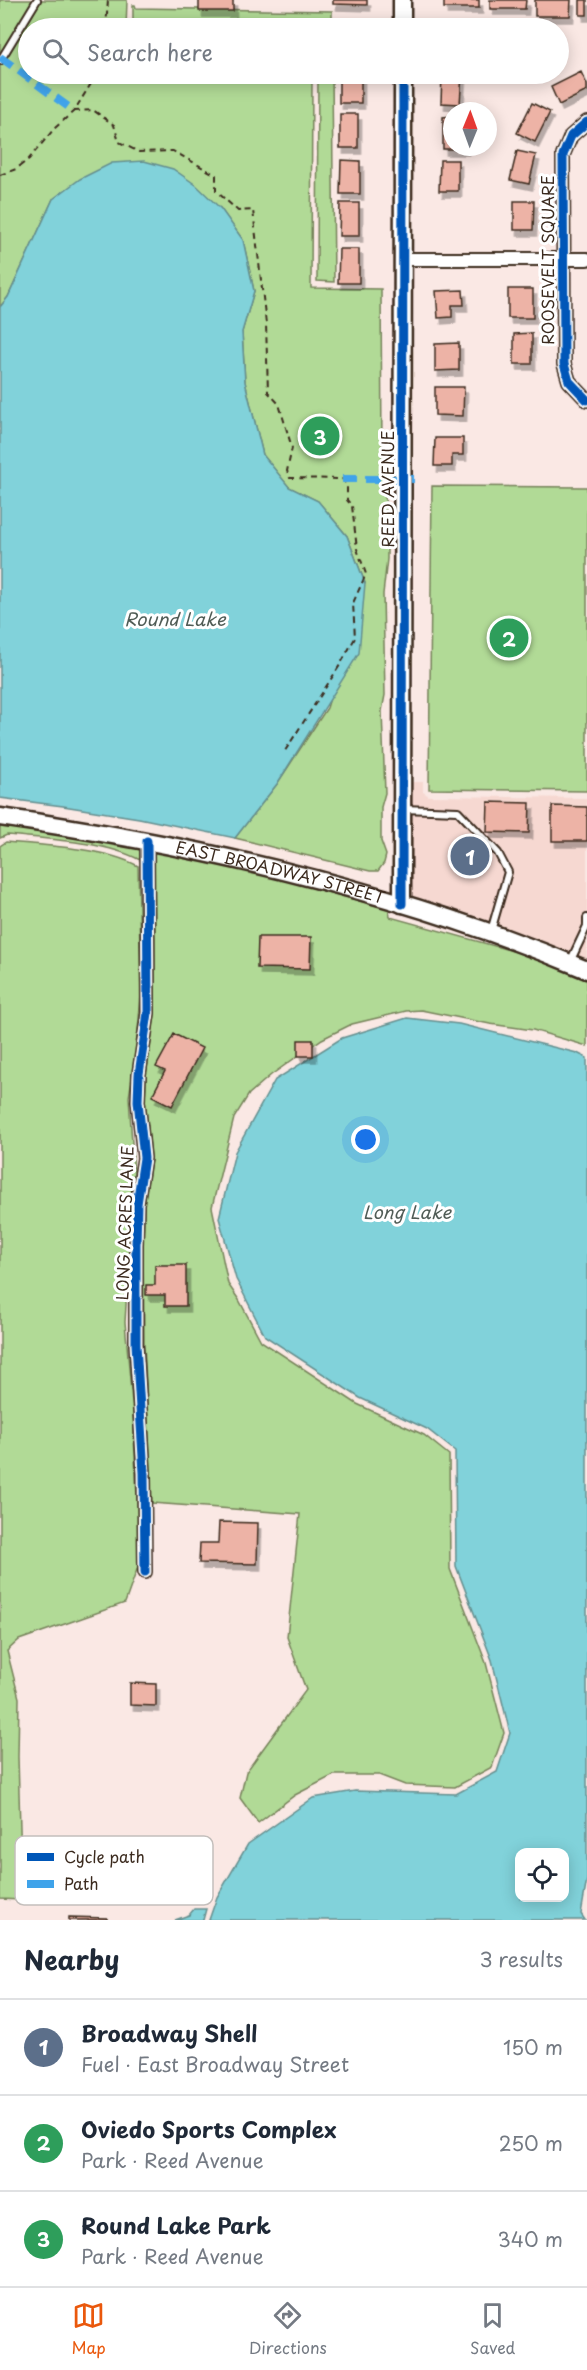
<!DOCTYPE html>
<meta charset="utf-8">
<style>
body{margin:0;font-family:"Playpen Sans",sans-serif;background:#f2f2f3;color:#1f2937}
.controls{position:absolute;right:18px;bottom:18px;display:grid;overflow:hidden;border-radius:12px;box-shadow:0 3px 15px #0003}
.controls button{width:54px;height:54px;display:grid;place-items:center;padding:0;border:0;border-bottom:2px solid #e0e1e3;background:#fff;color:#1f2937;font:30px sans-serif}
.compass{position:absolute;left:443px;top:102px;width:54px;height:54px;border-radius:50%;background:#fff;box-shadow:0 3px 15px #0003;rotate:1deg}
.you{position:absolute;left:366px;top:1140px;width:21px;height:21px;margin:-15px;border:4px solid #fff;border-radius:50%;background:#1a73e8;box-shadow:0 0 0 9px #1a73e833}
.badge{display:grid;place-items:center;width:39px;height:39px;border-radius:50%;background:#ea580c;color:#fff;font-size:20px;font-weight:700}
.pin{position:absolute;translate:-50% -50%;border:3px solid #fff;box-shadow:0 2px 6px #0006}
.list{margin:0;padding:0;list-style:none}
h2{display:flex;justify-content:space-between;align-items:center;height:78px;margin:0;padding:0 24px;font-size:26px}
h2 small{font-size:20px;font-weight:400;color:#747a83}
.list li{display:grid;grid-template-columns:39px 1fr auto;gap:18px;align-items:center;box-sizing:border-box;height:96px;padding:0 24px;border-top:2px solid #e0e1e3}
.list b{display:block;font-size:22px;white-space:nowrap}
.list p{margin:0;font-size:20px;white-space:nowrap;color:#747a83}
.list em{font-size:20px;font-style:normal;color:#747a83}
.icon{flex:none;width:33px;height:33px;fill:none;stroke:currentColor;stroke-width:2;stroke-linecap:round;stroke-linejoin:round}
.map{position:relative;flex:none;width:587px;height:1920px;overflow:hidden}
.search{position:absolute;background:#fff;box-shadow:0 3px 15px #0003;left:18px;right:18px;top:18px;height:66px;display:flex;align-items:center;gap:15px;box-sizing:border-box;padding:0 21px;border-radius:33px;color:#747a83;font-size:22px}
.sheet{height:366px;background:#fff}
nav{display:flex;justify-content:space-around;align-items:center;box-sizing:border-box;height:84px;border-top:2px solid #e0e1e3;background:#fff;font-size:16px;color:#747a83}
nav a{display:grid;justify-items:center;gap:3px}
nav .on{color:#ea580c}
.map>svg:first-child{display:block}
.built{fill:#f6d8d1}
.green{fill:#b1da96;stroke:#76825a;stroke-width:1.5}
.water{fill:#81d2da;stroke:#658f8f;stroke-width:1.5;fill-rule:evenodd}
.building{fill:#edb3a6;stroke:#3b2a1e;stroke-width:1.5;filter:url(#shadow)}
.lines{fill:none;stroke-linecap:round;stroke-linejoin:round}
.lane-casing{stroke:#3b2a1e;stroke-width:10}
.street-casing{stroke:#3b2a1e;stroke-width:16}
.secondary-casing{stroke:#3b2a1e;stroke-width:21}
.path{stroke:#3b2a1e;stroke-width:2;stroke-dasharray:6 4.5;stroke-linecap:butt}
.lane{stroke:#fff;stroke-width:6}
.street{stroke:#fff;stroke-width:12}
.secondary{stroke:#fff;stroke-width:16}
.quiet{stroke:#3fa3ea;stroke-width:8;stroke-dasharray:15 8;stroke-linecap:butt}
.cycleway-casing{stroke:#fff;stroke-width:13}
.cycleway{stroke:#0057b8;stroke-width:9}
.labels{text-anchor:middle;stroke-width:6;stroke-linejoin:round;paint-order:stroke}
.street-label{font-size:16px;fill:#3b2a1e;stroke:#fff}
.water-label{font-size:18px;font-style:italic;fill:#505c56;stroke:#fff}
.key{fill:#fff;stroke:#c4bfbc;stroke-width:1.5}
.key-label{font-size:16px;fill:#3b2a1e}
</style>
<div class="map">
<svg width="587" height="1920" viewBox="0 0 587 1920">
<defs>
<filter id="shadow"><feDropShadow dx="3.5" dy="6" stdDeviation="0" flood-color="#0004"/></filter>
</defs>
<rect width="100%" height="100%" fill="#fae8e4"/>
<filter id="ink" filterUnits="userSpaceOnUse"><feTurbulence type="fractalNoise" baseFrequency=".0167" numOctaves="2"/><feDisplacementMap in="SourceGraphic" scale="12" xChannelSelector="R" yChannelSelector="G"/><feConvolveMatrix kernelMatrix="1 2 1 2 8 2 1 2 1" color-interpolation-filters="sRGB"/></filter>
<g filter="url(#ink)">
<path class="built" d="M409 782H423V792L429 796 587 798V962L534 939 409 898Z"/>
<path class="green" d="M0 0H127L126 28H28V74H312L311 288 381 289 382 455 387 524V559L383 594 385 695 382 711 385 793 381 807V841L386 855 384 863 378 871H370L235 838 277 784 327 708 365 583 347 536 318 501 289 487 263 455 245 382 242 332 254 291 243 240 220 208 53 199 8 297 0 307Z
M133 5H135L136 8 332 11V28H133Z
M318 74H332L334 282 317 281Z
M432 486 587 487V791L429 789Z
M0 825 140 848V860C105 841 46 839 7 835L0 838Z
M6 842C43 845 106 848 138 866L141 995 136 1053 129 1097 134 1173 125 1322 133 1414 140 1561 125 1603 19 1640 7 1651 19 1698 18 1757 22 1900 0 1899V846Z
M154 851 269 876 389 909 390 917 534 957 587 979V1046L533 1030 490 1024 421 1010 406 1011 352 1024 322 1039 271 1075 249 1094 234 1118 212 1207 228 1284 239 1300 261 1341 357 1404 424 1435 449 1455 450 1569 486 1663 504 1733 492 1767 455 1787 405 1785 379 1775H334L295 1795 258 1823 240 1798 246 1772 306 1690 287 1637 300 1514 152 1503 144 1344 143 1245 144 1204 151 1158 145 1101 146 1075 155 1013Z"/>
<path class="water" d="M144 161 173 169 196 185 221 209 243 240 254 291 242 332 245 382 263 455 289 487 318 501 347 536 365 583 359 653 277 784 235 838 139 818 63 806 0 798V307L8 297 53 199 80 179 112 163Z
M407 1018 459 1024 577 1053 587 1058V1879L581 1914 585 1920H209L217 1897 248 1844 313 1798 355 1791 456 1794 497 1772 510 1733 492 1660 456 1566 455 1451 427 1429 360 1398 265 1336 236 1279 219 1218 235 1152 275 1080 342 1038ZM564 1852V1898H520V1852Z
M194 1909H206L203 1920H175L189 1915Z"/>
<path class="building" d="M199 0H233V11H199Z
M333 0H367V5L333 4Z
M444 0H479V8H444Z
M490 0H526L525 9H490Z
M535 0H571L570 16H535Z
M580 0H587V15H580Z
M342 21 361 22V28H342Z
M436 24 457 25V28H436Z
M581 72 587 85V91L559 105 551 87Z
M339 74H361V103H339Z
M442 74H462L460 104 441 103Z
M532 103 550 112 535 142 517 133Z
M340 114H358V148H340Z
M452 116V147H465V149H443V117Z
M517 151 536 155 529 184 510 180Z
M341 160 360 161V194H340Z
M440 160H458V191H439Z
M514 201H534L533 230H514Z
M340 203H359V236H339Z
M339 249H359V283H338Z
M508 289H533V318H508Z
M463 290 464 305H452V317L438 318 436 291Z
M532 333V364H514V334Z
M459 343V370L435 371V344Z
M435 387H464L463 416 435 415Z
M435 438H463V455H452V466H434Z
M488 802 530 803 529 833 487 832Z
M552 806 587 807V841H552Z
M258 937H311L310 969 257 968Z
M174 1034 202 1048 172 1106 152 1096 165 1071 156 1067Z
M298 1040H313V1056H298Z
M155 1265H186V1306H165V1295H146V1285H155Z
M219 1522 258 1523 257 1564 199 1563 200 1543H218Z
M130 1683 156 1684V1706L130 1705Z
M69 1917 107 1918V1920H69Z"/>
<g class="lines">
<g class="lane-casing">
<path id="lane" d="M0 61 37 0
M403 809 458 811 498 853 508 872 491 931
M570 962 587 926V918"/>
</g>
<g class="street-casing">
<path id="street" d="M587 122 571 136 563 155 564 364 569 381 587 400
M403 259H587
M145 1572 144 1473 136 1344V1245L137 1204 144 1158 138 1101 139 1074 148 1013 147 841"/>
</g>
<g class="secondary-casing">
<g id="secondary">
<path d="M402 0V28"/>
<path id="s1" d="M0 817C199 845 402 892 587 970"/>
<path d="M402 904 403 74"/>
</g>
</g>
<path class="path" d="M106 28 108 0
M74 111 93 110 114 125 119 142 139 152 173 151 216 175V191L238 211 253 210 266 324 268 392 279 404 292 448 287 471 290 478 342 479 347 485V500L352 506 357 549 366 574 353 603 355 638 340 665 283 754
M0 175 16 169 29 159 54 129 74 111 97 74"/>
<use href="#lane" class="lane"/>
<use href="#street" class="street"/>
<use href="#secondary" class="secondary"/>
<path class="quiet" d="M0 57 74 111
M342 479H414"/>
<g class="cycleway-casing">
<path id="cycleway" d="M587 122 571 136 563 155 564 364 569 381 587 400
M402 904 403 74
M145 1572 144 1473 136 1344V1245L137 1204 144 1158 138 1101 139 1074 148 1013 147 841"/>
</g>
<use href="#cycleway" class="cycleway"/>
</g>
</g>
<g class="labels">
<g class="street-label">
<text transform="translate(548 260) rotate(-90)" y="6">ROOSEVELT SQUARE</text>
<text transform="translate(388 489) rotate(-90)" y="6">REED AVENUE</text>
<text dy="6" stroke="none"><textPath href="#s1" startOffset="286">EAST BROADWAY STREET</textPath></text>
<text transform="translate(125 1223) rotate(-88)" y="6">LONG ACRES LANE</text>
</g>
<g class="water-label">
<text x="175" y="626">Round Lake</text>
<text x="407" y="1219">Long Lake</text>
</g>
</g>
<rect x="15" y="1836" width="198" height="69" rx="9" class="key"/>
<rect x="27" y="1853" width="27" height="8" fill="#0057b8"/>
<rect x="27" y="1880" width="27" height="8" fill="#3fa3ea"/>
<g class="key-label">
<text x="64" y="1863">Cycle path</text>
<text x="64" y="1890">Path</text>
</g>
</svg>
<div class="controls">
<button><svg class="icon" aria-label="locate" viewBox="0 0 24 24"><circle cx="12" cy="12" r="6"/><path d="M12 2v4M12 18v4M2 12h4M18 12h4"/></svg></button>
</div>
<svg class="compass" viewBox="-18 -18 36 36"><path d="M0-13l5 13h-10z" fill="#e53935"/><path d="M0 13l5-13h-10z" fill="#747a83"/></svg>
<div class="you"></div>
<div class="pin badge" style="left:470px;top:856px;background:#5c6f8a">1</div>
<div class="pin badge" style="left:509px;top:638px;background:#2e9e5b">2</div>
<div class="pin badge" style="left:320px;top:436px;background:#2e9e5b">3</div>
<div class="search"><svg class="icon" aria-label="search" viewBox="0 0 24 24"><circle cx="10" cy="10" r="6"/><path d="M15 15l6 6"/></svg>Search here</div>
</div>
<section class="sheet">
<h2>Nearby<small>3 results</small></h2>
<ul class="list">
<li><span class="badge" style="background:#5c6f8a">1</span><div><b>Broadway Shell</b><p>Fuel · East Broadway Street</p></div><em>150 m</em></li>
<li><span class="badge" style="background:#2e9e5b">2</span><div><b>Oviedo Sports Complex</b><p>Park · Reed Avenue</p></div><em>250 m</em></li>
<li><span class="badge" style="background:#2e9e5b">3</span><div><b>Round Lake Park</b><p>Park · Reed Avenue</p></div><em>340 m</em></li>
</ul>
</section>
<nav>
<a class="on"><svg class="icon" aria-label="map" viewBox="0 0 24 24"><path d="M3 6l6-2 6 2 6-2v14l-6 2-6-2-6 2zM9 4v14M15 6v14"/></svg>Map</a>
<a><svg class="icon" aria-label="directions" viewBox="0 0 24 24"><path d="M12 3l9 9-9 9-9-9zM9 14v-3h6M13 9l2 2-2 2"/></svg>Directions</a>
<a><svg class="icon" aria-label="saved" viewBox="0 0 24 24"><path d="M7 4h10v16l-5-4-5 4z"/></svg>Saved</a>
</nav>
